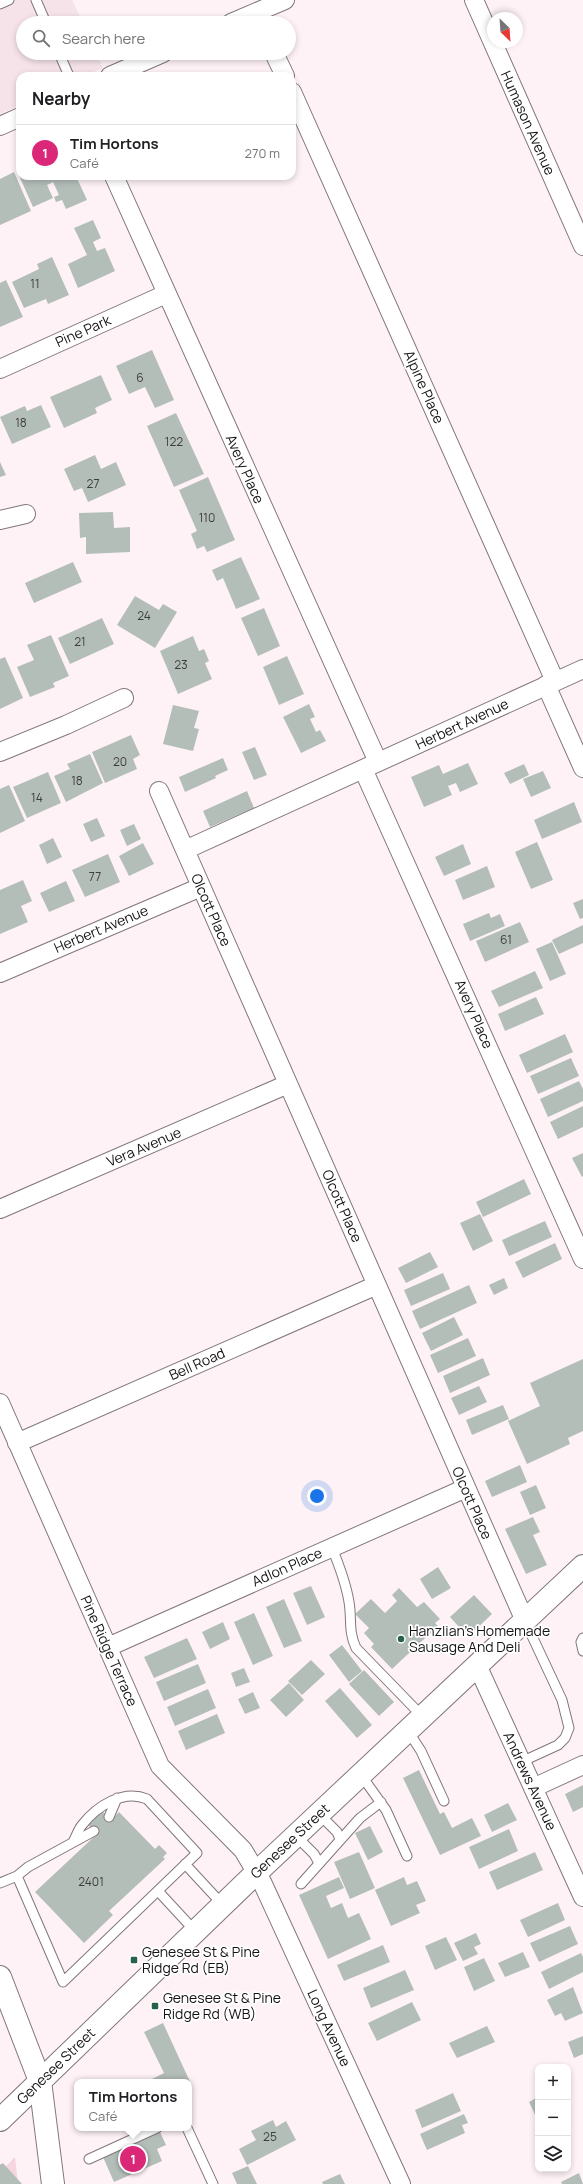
<!DOCTYPE html>
<meta charset="utf-8">
<style>
body{margin:0;font-family:Manrope,sans-serif;background:#f2f2f2;color:#202124}
.controls{position:absolute;right:12px;bottom:12px;display:grid;overflow:hidden;border-radius:8px;box-shadow:0 2px 6px #0003}
.controls button{width:36px;height:36px;display:grid;place-items:center;padding:0;border:0;border-bottom:1px solid #e0e0e0;background:#fff;color:#202124;font:20px sans-serif}
.compass{position:absolute;left:487px;top:12px;width:36px;height:36px;border-radius:50%;background:#fff;box-shadow:0 2px 6px #0003;rotate:155deg}
.you{position:absolute;left:317px;top:1496px;width:14px;height:14px;margin:-10px;border:3px solid #fff;border-radius:50%;background:#1a73e8;box-shadow:0 0 0 6px #1a73e833}
.badge{display:grid;place-items:center;width:26px;height:26px;border-radius:50%;background:#db2777;color:#fff;font-size:13px;font-weight:700}
.pin{position:absolute;translate:-50% -50%;border:2px solid #fff;box-shadow:0 1px 4px #0006}
.popup{position:absolute;left:74px;top:2079px;width:118px;height:52px;box-sizing:border-box;display:grid;place-content:center;border-radius:8px;background:#fff;filter:drop-shadow(0 1px 3px #0005);font-size:13px;white-space:nowrap;color:#757577}
.popup b{font-size:15px;color:#202124}
.popup::after{content:'';position:absolute;left:50%;top:100%;margin-left:-8px;border:8px solid transparent;border-top-color:#fff}
.list{margin:0;padding:0;list-style:none}
h2{display:flex;justify-content:space-between;align-items:center;height:52px;margin:0;padding:0 16px;font-size:17px}
h2 small{font-size:13px;font-weight:400;color:#757577}
.list li{display:grid;grid-template-columns:26px 1fr auto;gap:12px;align-items:center;box-sizing:border-box;height:56px;padding:0 16px;border-top:1px solid #e0e0e0}
.list b{display:block;font-size:15px;white-space:nowrap}
.list p{margin:0;font-size:13px;white-space:nowrap;color:#757577}
.list em{font-size:13px;font-style:normal;color:#757577}
.icon{flex:none;width:22px;height:22px;fill:none;stroke:currentColor;stroke-width:2;stroke-linecap:round;stroke-linejoin:round}
.map{position:relative;flex:none;width:583px;height:2184px;overflow:hidden}
.search{position:absolute;background:#fff;box-shadow:0 2px 6px #0003;left:16px;top:16px;width:280px;height:44px;display:flex;align-items:center;gap:10px;box-sizing:border-box;padding:0 14px;border-radius:22px;color:#757577;font-size:15px}
.panel{position:absolute;background:#fff;box-shadow:0 2px 6px #0003;left:16px;top:72px;width:280px;height:108px;border-radius:12px}
.map>svg:first-child{display:block}
.built{fill:#f5e3e9}
.green{fill:#f7d5e0}
.building{fill:#b4beb9}
.lines{fill:none;stroke-linecap:round;stroke-linejoin:round}
.service-casing{stroke:#81777a;stroke-width:11}
.minor-casing{stroke:#81777a;stroke-width:20}
.tertiary-casing{stroke:#81777a;stroke-width:24}
.secondary-casing{stroke:#81777a;stroke-width:24}
.service{stroke:#fff;stroke-width:9}
.minor{stroke:#fff;stroke-width:18}
.tertiary{stroke:#fff;stroke-width:22}
.secondary{stroke:#fff;stroke-width:22}
.poi-dot{fill:#29624a;stroke:#fff;stroke-width:1.5}
.labels{text-anchor:middle;stroke-width:3.5;stroke-linejoin:round;paint-order:stroke}
.number-label{font-size:12px;fill:#3d3d3c}
.street-label{font-size:14px;fill:#151213;stroke:#fff}
.poi-label{font-size:14px;fill:#151213;stroke:#fff;text-anchor:start}
</style>
<div class="map">
<svg width="583" height="2184" viewBox="0 0 583 2184">
<rect width="100%" height="100%" fill="#fef2f6"/>
<path class="built" d="M0 0H72L83 23H23V53H96L103 68 84 76H20V105L0 114Z"/>
<path class="green" d="M15 2157 18 2184H0V2163L4 2168Z"/>
<path class="building" d="M20 169V176H76L87 200 66 209 62 200 56 202 54 197 59 195 53 182 47 185 53 198 33 207 17 171Z
M14 172 31 211 0 225V179Z
M93 220 101 238 93 242 97 251 105 248 115 271 78 288 68 264 87 255 74 228Z
M52 257 69 295 48 304 46 299 24 308 12 282 39 269 37 264Z
M6 280 23 317 0 327V283Z
M152 350 174 400 155 408 145 387 129 394 116 366Z
M101 375 112 400 95 408 97 413 64 428 50 397Z
M41 405 51 427 12 444 0 417 25 406 27 411Z
M176 413 204 474 174 487 147 426Z
M95 455 101 469 116 462 126 485 88 502 82 488 74 491 64 469Z
M0 462 6 475 0 477Z
M208 477 235 540 207 552 204 546 197 549 191 534 197 531 179 490Z
M113 512 114 528 130 527V552L86 554V537L80 538 79 513Z
M241 557 260 599 236 609 223 578 217 581 212 570Z
M73 562 82 582 34 603 25 583Z
M135 596 159 610 163 604 177 612 155 648 117 625Z
M264 608 280 646 258 656 241 618Z
M102 618 114 644 70 664 58 638Z
M51 635 69 676 53 683 55 687 30 697 17 667 34 660 27 645Z
M193 636 199 651 204 649 209 661 205 663 212 679 178 694 160 651Z
M287 656 304 694 279 705 263 667Z
M5 657 23 698 0 709V659Z
M309 704 315 717 310 719 316 732 320 730 326 741 301 753 283 717Z
M173 705 199 711 194 728 199 729 193 751 163 744Z
M131 735 140 755 133 759 137 769 105 783 92 752Z
M255 747 267 775 254 780 242 752Z
M90 754 103 783 66 802 54 776 70 769 67 764Z
M223 758 228 770 215 776 216 778 185 792 179 777Z
M468 763 478 784 460 792 456 783 448 786 452 795 424 807 411 777 439 765 443 774Z
M524 764 529 775 510 784 504 773Z
M543 771 551 788 531 797 523 779Z
M48 772 61 803 27 818 13 787Z
M9 785 25 821 0 833V789Z
M247 791 254 808 210 827 203 811Z
M574 802 582 822 542 839 534 820Z
M97 818 105 836 91 842 83 824Z
M134 824 141 839 127 846 120 830Z
M53 838 62 857 47 864 39 845Z
M537 842 553 880 531 889 515 852Z
M143 843 154 864 129 876 119 856Z
M463 844 471 864 444 876 435 857Z
M108 854 120 882 85 897 72 870Z
M487 866 495 887 463 900 455 880Z
M23 880 32 901 21 906 28 922 0 934V890Z
M66 881 75 901 49 912 40 893Z
M583 899V918L580 919 573 903Z
M489 913 491 918 500 914 505 926 470 941 463 924Z
M520 922 529 942 485 962 476 941Z
M583 925V943L559 954 552 940Z
M552 942 566 974 550 981 536 949Z
M535 971 543 988 499 1007 491 991Z
M536 997 544 1014 505 1031 498 1014Z
M565 1034 573 1052 527 1073 519 1055Z
M571 1058 579 1076 538 1094 530 1076Z
M579 1081 583 1089V1101L548 1117 540 1099Z
M583 1106V1127L558 1139 550 1122Z
M583 1153V1176L582 1177 572 1158Z
M524 1179 531 1194 483 1217 476 1202Z
M480 1214 493 1241 473 1251 460 1223Z
M545 1221 552 1237 509 1256 502 1240Z
M555 1243 562 1259 523 1278 515 1262Z
M430 1252 438 1267 406 1283 398 1268Z
M443 1273 450 1289 411 1306 404 1290Z
M504 1278 508 1288 494 1295 489 1285Z
M469 1285 477 1303 420 1329 412 1311Z
M454 1317 463 1335 431 1351 422 1333Z
M468 1338 476 1356 438 1373 430 1355Z
M483 1358 490 1375 450 1393 443 1376Z
M583 1359V1431L568 1438 570 1444 527 1464 508 1421 540 1406 530 1383Z
M479 1386 487 1402 459 1415 451 1398Z
M503 1405 509 1419 472 1435 466 1420Z
M520 1465 527 1482 492 1497 485 1481Z
M536 1485 546 1508 530 1515 520 1492Z
M533 1517 540 1532 533 1535 547 1565 526 1574 505 1529Z
M438 1567 451 1588 432 1599 420 1579Z
M311 1586 325 1617 307 1625 293 1593Z
M399 1588 417 1607 424 1602 440 1619 435 1623 438 1626 392 1669 371 1647 374 1644 364 1633 369 1628 355 1614 371 1599 385 1613 397 1601 392 1595Z
M474 1595 492 1614 468 1637 450 1617Z
M284 1599 302 1641 284 1648 266 1607Z
M254 1613 273 1656 253 1665 234 1622Z
M223 1622 230 1639 210 1649 202 1632Z
M187 1638 197 1659 154 1678 144 1657Z
M342 1645 362 1671 349 1682 329 1655Z
M311 1660 325 1674 302 1695 288 1681Z
M198 1664 206 1683 164 1701 156 1682Z
M244 1668 250 1682 236 1687 231 1673Z
M364 1670 394 1702 379 1716 349 1684Z
M289 1683 304 1700 286 1717 270 1700Z
M340 1688 372 1725 357 1738 325 1701Z
M208 1689 216 1708 175 1726 167 1707Z
M253 1692 260 1708 245 1714 238 1699Z
M217 1714 225 1733 186 1750 178 1731Z
M419 1770 440 1814 444 1812 452 1828 472 1818 481 1836 440 1855 403 1778Z
M583 1785V1807L573 1812 565 1794Z
M508 1803 517 1820 492 1832 484 1815Z
M102 1811 111 1820 119 1812 155 1849 159 1845 167 1853 163 1857 165 1859 109 1911 113 1915 84 1943 35 1892 97 1834 88 1825Z
M370 1826 383 1852 368 1860 355 1833Z
M509 1829 518 1851 479 1869 469 1847Z
M359 1852 375 1888 350 1899 334 1862Z
M535 1852 543 1870 497 1890 489 1872Z
M339 1877 344 1888 326 1896 331 1908 342 1903 348 1918 359 1913 371 1939 328 1959 299 1895Z
M404 1877 407 1885 417 1881 426 1901 416 1905 420 1913 391 1926 375 1890Z
M558 1903 565 1920 528 1937 520 1920Z
M570 1926 578 1944 539 1962 530 1943Z
M476 1933 481 1944 474 1947 478 1954 463 1961 454 1943Z
M446 1937 457 1960 435 1970 425 1946Z
M383 1945 390 1962 344 1981 337 1965Z
M523 1952 530 1967 505 1977 498 1963Z
M581 1953 583 1957V1972L549 1989 541 1972Z
M484 1958 495 1981 474 1991 464 1967Z
M405 1970 414 1990 371 2008 363 1988Z
M573 1987 583 2013 565 2021 561 2013 555 2016 547 2000Z
M412 2002 421 2020 377 2041 368 2023Z
M163 2023 192 2086 189 2087V2082L148 2081 164 2073 144 2032Z
M487 2026 495 2042 457 2058 449 2043Z
M583 2036V2054L574 2058 568 2042Z
M453 2093 461 2111 422 2128 415 2110Z
M538 2097V2121L529 2102Z
M464 2114 468 2123 462 2125 465 2133 427 2150 420 2134Z
M273 2120 276 2127 286 2121 296 2140 247 2165 239 2149 256 2140 251 2131Z
M160 2132 166 2145 157 2149 162 2161 114 2182 103 2157Z
M3 2163 22 2184H0V2165Z
M248 2166 257 2184H237L232 2173Z
M579 2173 583 2184H562L561 2182Z
M340 2174 345 2184H323L322 2182Z"/>
<g class="lines">
<g class="service-casing">
<path id="service" d="M36 0 46 23
M0 4 9 0
M59 53 69 76
M332 1548C339 1565 346 1583 349 1602 352 1619 348 1631 356 1648L423 1717
M583 1638 581 1642 583 1651
M408 1731 421 1751 444 1801
M521 1762 558 1745 565 1738 569 1728 562 1700 525 1621
M361 1775 386 1810 407 1856
M319 1814 337 1832 340 1839
M109 1817 117 1798
M296 1836 314 1854 319 1863
M185 1864 223 1905
M17 1876 63 1982 197 1853 147 1799C123 1789 97 1806 82 1825 78 1830 76 1837 73 1842
M0 1883 17 1876 28 1867 94 1831
M301 1884 360 1818 381 1802
M158 1891 195 1931
M187 2128 213 2184
M89 2159 157 2128"/>
</g>
<g class="minor-casing">
<path id="minor" d="M474 0 583 246
M231 23 285 0
M274 53 285 76
M110 76 163 53
M292 92 555 681
M0 126 20 117
M114 176 378 762
M0 369 166 294
M0 520 26 514
M546 685 583 768
M0 752 66 725 124 698
M363 769 583 1259
M159 791 525 1621
M185 850 583 669
M0 973 201 887
M0 1209 288 1084
M0 1403 160 1766 243 1850 262 1882 401 2184
M17 1443 377 1285
M108 1647 466 1488
M477 1665 583 1897
M533 1788 583 1765"/>
</g>
<g class="tertiary-casing">
<path id="tertiary" d="M0 1977 40 2081 53 2184"/>
</g>
<g class="secondary-casing">
<path id="secondary" d="M0 2120 256 1873 583 1566"/>
</g>
<use href="#service" class="service"/>
<use href="#minor" class="minor"/>
<use href="#tertiary" class="tertiary"/>
<use href="#secondary" class="secondary"/>
</g>
<g class="poi-dot">
<circle cx="401" cy="1639" r="4"/>
<rect x="130" y="1956" width="8" height="8" rx="2"/>
<rect x="151" y="2002" width="8" height="8" rx="2"/>
</g>
<g class="labels">
<g class="number-label">
<text x="35" y="288">11</text>
<text x="140" y="382">6</text>
<text x="21" y="427">18</text>
<text x="174" y="446">122</text>
<text x="93" y="488">27</text>
<text x="207" y="522">110</text>
<text x="144" y="620">24</text>
<text x="80" y="646">21</text>
<text x="181" y="669">23</text>
<text x="120" y="766">20</text>
<text x="77" y="785">18</text>
<text x="37" y="802">14</text>
<text x="95" y="881">77</text>
<text x="506" y="944">61</text>
<text x="91" y="1886">2401</text>
<text x="270" y="2141">25</text>
</g>
<g class="street-label">
<text transform="translate(528 123) rotate(66)" y="5">Humason Avenue</text>
<text transform="translate(83 331) rotate(-24)" y="5">Pine Park</text>
<text transform="translate(424 387) rotate(66)" y="5">Alpine Place</text>
<text transform="translate(245 469) rotate(66)" y="5">Avery Place</text>
<text transform="translate(462 724) rotate(-25)" y="5">Herbert Avenue</text>
<text transform="translate(211 910) rotate(66)" y="5">Olcott Place</text>
<text transform="translate(101 929) rotate(-23)" y="5">Herbert Avenue</text>
<text transform="translate(474 1014) rotate(66)" y="5">Avery Place</text>
<text transform="translate(144 1147) rotate(-23)" y="5">Vera Avenue</text>
<text transform="translate(342 1206) rotate(66)" y="5">Olcott Place</text>
<text transform="translate(197 1364) rotate(-24)" y="5">Bell Road</text>
<text transform="translate(472 1503) rotate(66)" y="5">Olcott Place</text>
<text transform="translate(287 1567) rotate(-24)" y="5">Adlon Place</text>
<text transform="translate(109 1651) rotate(66)" y="5">Pine Ridge Terrace</text>
<text transform="translate(530 1781) rotate(65)" y="5">Andrews Avenue</text>
<text transform="translate(290 1841) rotate(-43)" y="5">Genesee Street</text>
<text transform="translate(329 2028) rotate(65)" y="5">Long Avenue</text>
<text transform="translate(56 2066) rotate(-44)" y="5">Genesee Street</text>
</g>
<g class="poi-label">
<text x="409" y="1636">Hanzlian's Homemade<tspan x="409" dy="16">Sausage And Deli</tspan></text>
<text x="142" y="1957">Genesee St &amp; Pine<tspan x="142" dy="16">Ridge Rd (EB)</tspan></text>
<text x="163" y="2003">Genesee St &amp; Pine<tspan x="163" dy="16">Ridge Rd (WB)</tspan></text>
</g>
</g>
</svg>
<div class="controls">
<button>+</button>
<button>−</button>
<button><svg class="icon" aria-label="layers" viewBox="0 0 24 24"><path d="M12 4l9 5-9 5-9-5zM3 14l9 5 9-5"/></svg></button>
</div>
<svg class="compass" viewBox="-18 -18 36 36"><path d="M0-13l5 13h-10z" fill="#e53935"/><path d="M0 13l5-13h-10z" fill="#757577"/></svg>
<div class="you"></div>
<div class="pin badge" style="left:133px;top:2159px">1</div>
<div class="popup"><b>Tim Hortons</b>Café</div>
<div class="search"><svg class="icon" aria-label="search" viewBox="0 0 24 24"><circle cx="10" cy="10" r="6"/><path d="M15 15l6 6"/></svg>Search here</div>
<section class="panel">
<h2>Nearby<small></small></h2>
<ul class="list">
<li><span class="badge">1</span><div><b>Tim Hortons</b><p>Café</p></div><em>270 m</em></li>
</ul>
</section>
</div>
